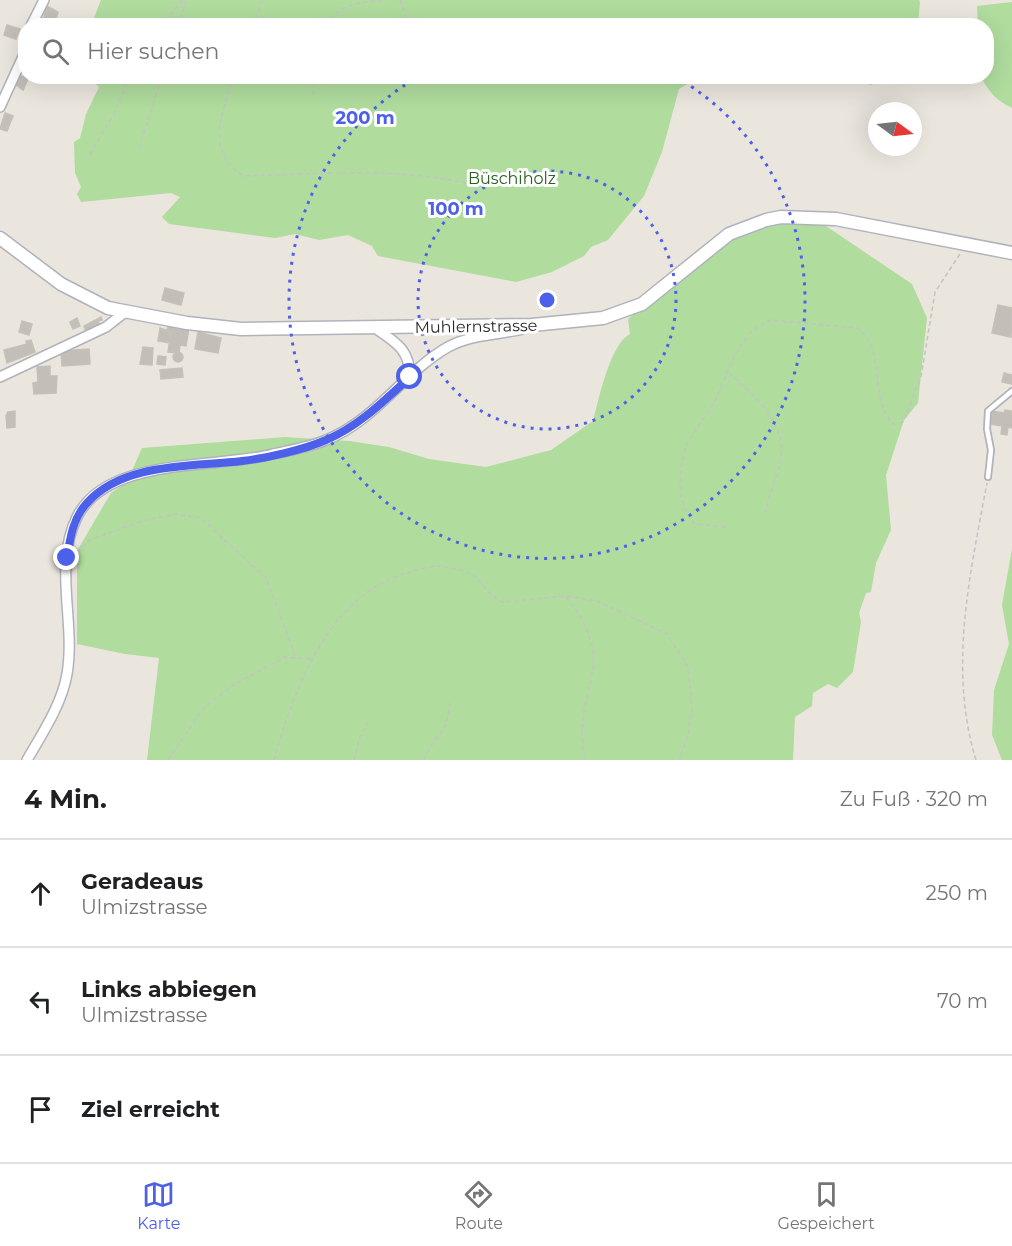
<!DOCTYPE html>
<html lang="de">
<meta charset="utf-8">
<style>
body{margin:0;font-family:Montserrat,sans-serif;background:#f6f6f6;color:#202124}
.compass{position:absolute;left:868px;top:102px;width:54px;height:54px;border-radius:50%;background:#fff;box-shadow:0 6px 24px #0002;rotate:105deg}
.stop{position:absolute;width:18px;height:18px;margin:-14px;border:4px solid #4c60e9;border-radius:50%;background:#fff}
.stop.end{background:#4c60e9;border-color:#fff;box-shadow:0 2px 6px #0008}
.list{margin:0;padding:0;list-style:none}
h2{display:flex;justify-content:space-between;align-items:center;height:78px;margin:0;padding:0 24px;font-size:26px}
h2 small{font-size:20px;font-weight:400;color:#757577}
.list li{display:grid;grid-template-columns:39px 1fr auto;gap:18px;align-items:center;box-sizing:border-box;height:108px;padding:0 24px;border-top:2px solid #e0e0e0}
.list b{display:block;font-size:22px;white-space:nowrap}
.list p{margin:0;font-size:20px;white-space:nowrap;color:#757577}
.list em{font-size:20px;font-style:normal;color:#757577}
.icon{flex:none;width:33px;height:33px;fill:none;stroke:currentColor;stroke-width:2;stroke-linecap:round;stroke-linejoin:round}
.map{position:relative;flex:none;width:1012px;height:760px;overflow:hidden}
.search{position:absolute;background:#fff;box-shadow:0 6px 24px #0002;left:18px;right:18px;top:18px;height:66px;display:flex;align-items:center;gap:15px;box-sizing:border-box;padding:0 21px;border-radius:24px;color:#757577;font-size:22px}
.sheet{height:402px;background:#fff}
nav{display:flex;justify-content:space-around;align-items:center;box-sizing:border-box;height:84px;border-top:2px solid #e0e0e0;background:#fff;font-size:16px;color:#757577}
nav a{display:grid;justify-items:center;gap:3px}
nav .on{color:#4c60e9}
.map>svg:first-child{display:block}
.green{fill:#b0dc9e}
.building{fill:#c3bfb8;stroke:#c6c1b7;stroke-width:1.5}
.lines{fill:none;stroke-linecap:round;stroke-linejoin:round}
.lane-casing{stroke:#b0b2bc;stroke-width:8}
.street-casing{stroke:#b0b2bc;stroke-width:12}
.secondary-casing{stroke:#b0b2bc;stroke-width:15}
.path{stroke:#c3c3c3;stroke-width:1.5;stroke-dasharray:4.5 3;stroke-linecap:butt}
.lane{stroke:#fff;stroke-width:4.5}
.street{stroke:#fff;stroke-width:9}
.secondary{stroke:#fff;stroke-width:12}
.route{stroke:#4c60e9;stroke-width:8}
.ring{fill:none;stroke:#4c60e9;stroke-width:3;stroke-dasharray:3 6}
.labels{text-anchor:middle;stroke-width:6;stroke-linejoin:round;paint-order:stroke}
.park-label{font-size:16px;fill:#2a6021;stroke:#fff}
.street-label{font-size:16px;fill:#2a2a2a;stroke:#fff}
.centre{fill:#4c60e9;stroke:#fff;stroke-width:3}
.ring-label{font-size:18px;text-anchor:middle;font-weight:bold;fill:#4c60e9;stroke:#fff;stroke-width:6;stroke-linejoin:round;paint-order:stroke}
</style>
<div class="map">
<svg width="1012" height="760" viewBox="0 0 1012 760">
<rect width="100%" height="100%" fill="#eae5dd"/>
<path class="green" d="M101 0H919L920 2 918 26 94 25 92 23Z
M1012 2V108C996 100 989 92 981 77L986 76V26L978 25 977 6Z
M89 77H698L679 89 662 152 644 196 608 240 591 247 584 256 552 272 516 282 378 256 372 246 348 235 319 240 295 234 275 238 169 224 162 217 180 197 171 193 81 202 77 194 81 187 75 173 74 142 80 138 86 114 99 87Z
M816 77H918L908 83 884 80 879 77 872 85 840 77Z
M765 222H820L912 284 927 318 918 403 904 420 886 475 891 530 876 563 871 592 866 593 859 613 861 622 853 672 837 688 828 684 813 693 812 706 795 717 793 760H147L159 658 125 654 77 644V551L111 493 127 482 142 448 285 437 349 441 389 447 429 459 486 467 551 450 593 421C599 399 610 344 630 334L628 319 714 245Z
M1012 549V760H1002L992 735 994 690 1009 644 1002 605Z"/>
<path class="building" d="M47 6 58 12 54 26H36L37 22 42 24Z
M7 25 20 29 16 39 4 35Z
M19 75 28 79 23 90 15 84Z
M5 113 13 116 7 131 0 129Z
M165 288 184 293 181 305 162 300Z
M998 305 1012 308 1011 337 992 333Z
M101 317 102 320 98 321 100 325 86 331 84 326Z
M77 318 80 326 73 329 70 322Z
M22 321 32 324 29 335 19 332Z
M168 325 189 328 186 346 180 345 179 353 168 352 171 332 167 331Z
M160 328 171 332 169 343 158 341Z
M198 332 221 338 218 353 195 349Z
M31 340 35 352 7 363 4 350 27 344 26 341Z
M143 347 153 348 152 365 140 364Z
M89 349 90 364 62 366 61 351Z
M173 357a5 5 0 1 1 10 0a5 5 0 1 1-10 0Z
M158 356 166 357 165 365 157 364Z
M50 366V376H57L56 393 34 394 33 383 38 382 37 367Z
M182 368 183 377 161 379 160 370Z
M1004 373 1012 375V384L1002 382Z
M1005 410 1011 411 1012 414V428L1008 427 1007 435 1001 434 1002 426 990 424 993 411 1004 413Z
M15 411V427L7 428 6 416 8 412Z"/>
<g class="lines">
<g class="lane-casing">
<path id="lane" d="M988 477 991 450 987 429 988 411 1012 391"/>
</g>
<g class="street-casing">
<path id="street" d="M31 26 44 0
M0 107 26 50
M375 328C396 342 410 350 410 377
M0 377 106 327 124 313
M27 760C42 734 62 704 67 674 76 622 53 566 77 517 107 456 217 469 273 454 290 450 310 447 326 440 375 421 404 372 448 347 472 334 498 335 523 329"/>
</g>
<g class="secondary-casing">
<path id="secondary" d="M0 238 61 284 108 308 187 323 241 329 532 325 603 318 642 304 729 234 766 220 781 217 836 219 1012 253"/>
</g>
<path class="path" d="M400 0 409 26
M160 26 183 0
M178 26 186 0
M254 26 262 0
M327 26C338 3 360 3 383 0
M234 76C222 113 204 152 244 176 320 174 396 167 471 184
M313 95 315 76
M139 148 162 76
M90 154 114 114 129 76
M729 373C752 394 787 423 781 458 778 477 768 493 766 513
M725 527 696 524C675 509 678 463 688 442 696 426 710 412 717 396 731 367 739 332 771 320L857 328C888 348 867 402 895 425L903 422 921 377 935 292 960 254
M77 552 90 540 142 521 176 514 201 518 266 578 296 658
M566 597C624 667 568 692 586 760
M168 760 202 710 230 687 285 657 313 659
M274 760C294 689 328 596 406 573 419 570 433 564 446 567 456 569 469 571 476 578 487 587 489 597 503 602L566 596 597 601 667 634 688 667 692 708 688 735 679 760
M354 760 359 739 368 723
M424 760C435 732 448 737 450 700
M976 760C948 669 970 574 987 483"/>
<use href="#lane" class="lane"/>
<use href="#street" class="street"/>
<use href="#secondary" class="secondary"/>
</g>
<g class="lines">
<path class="route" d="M67 558C70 538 73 518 87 503 123 462 193 467 242 461 267 458 303 450 326 440 358 427 385 400 410 377"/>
</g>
<g class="ring">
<circle cx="547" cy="300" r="129"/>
<path d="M676 77A258 258 0 1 1 418 77"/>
</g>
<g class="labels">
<g class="park-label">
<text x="512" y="184">Büschiholz</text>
</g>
<g class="street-label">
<text transform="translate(476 326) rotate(-1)" y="6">Muhlernstrasse</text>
</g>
</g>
<circle cx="547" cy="300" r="9" class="centre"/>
<g class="ring-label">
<text x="365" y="124">200 m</text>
<text x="456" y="215">100 m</text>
</g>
</svg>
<svg class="compass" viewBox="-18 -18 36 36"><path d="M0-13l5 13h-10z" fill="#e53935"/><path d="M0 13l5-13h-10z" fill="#757577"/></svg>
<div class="stop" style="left:410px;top:377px"></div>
<div class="stop end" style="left:67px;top:558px"></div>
<div class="search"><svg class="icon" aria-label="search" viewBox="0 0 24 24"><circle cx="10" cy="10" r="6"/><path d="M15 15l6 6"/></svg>Hier suchen</div>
</div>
<section class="sheet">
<h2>4 Min.<small>Zu Fuß · 320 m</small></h2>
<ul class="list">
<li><svg class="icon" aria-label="ahead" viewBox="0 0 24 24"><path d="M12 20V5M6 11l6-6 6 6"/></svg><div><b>Geradeaus</b><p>Ulmizstrasse</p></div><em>250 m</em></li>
<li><svg class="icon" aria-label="left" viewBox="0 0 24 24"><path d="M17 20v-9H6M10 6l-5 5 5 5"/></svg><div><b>Links abbiegen</b><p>Ulmizstrasse</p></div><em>70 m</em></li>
<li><svg class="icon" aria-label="arrive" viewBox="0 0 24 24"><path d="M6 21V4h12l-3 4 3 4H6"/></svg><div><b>Ziel erreicht</b></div></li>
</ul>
</section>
<nav>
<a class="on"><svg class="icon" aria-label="map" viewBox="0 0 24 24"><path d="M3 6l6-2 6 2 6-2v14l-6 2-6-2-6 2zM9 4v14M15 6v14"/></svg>Karte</a>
<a><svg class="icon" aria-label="directions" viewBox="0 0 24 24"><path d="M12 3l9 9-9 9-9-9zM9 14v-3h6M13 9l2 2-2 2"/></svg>Route</a>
<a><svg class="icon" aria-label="saved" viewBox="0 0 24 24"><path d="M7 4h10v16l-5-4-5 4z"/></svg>Gespeichert</a>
</nav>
